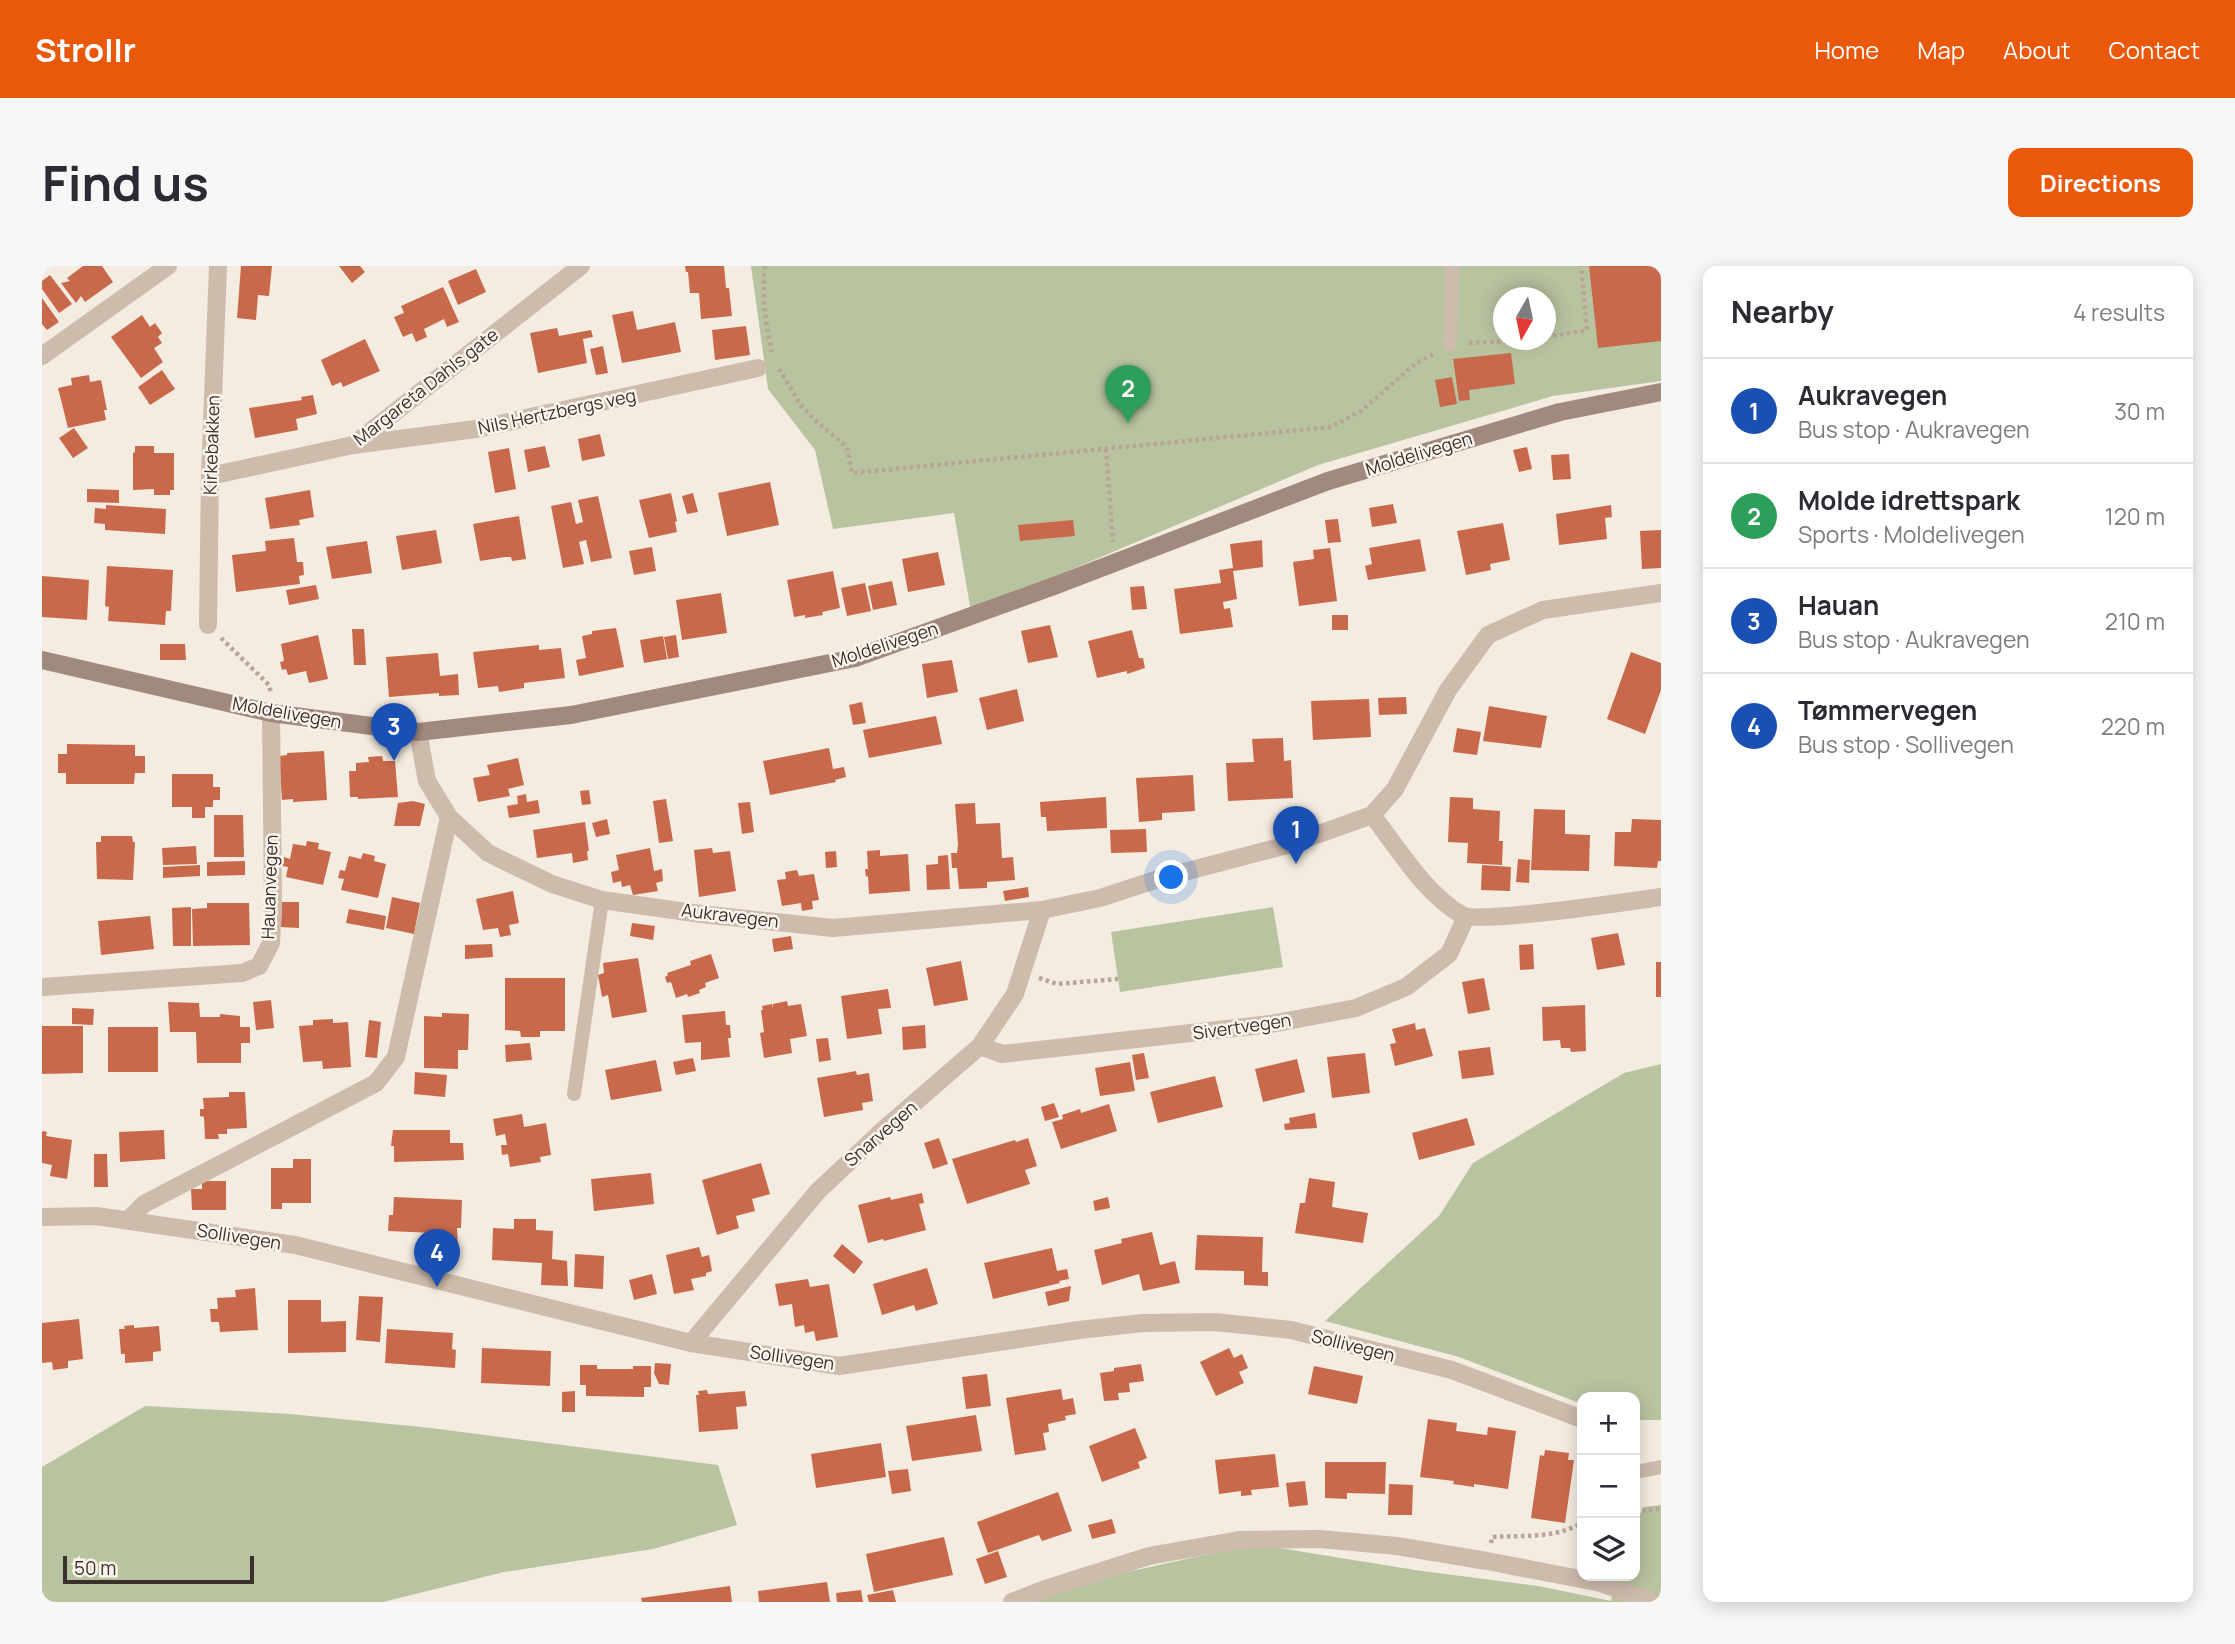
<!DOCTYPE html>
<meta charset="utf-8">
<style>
body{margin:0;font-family:Manrope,sans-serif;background:#f7f7f7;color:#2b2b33}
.controls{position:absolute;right:21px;bottom:21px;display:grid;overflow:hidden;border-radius:14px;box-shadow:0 4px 18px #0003}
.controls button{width:63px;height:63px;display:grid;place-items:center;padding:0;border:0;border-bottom:2px solid #e1e1e2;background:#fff;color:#2b2b33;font:35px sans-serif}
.compass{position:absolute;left:1451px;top:21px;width:63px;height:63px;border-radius:50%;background:#fff;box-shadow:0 4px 18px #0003;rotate:189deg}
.scale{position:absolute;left:21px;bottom:18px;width:191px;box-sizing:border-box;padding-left:7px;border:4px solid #3b302b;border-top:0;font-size:19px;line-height:24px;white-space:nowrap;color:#3b302b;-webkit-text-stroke:5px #fbf5ee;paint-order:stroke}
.you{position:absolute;left:1130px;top:612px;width:24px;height:24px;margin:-18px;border:5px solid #fff;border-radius:50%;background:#1a73e8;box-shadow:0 0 0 10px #1a73e833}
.badge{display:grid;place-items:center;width:46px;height:46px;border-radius:50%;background:#ea580c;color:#fff;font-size:23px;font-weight:700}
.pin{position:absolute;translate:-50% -58px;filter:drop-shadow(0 2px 4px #0008)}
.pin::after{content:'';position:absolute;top:37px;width:24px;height:21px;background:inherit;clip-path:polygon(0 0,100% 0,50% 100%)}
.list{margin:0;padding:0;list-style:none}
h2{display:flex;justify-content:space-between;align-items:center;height:91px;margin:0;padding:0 28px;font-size:30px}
h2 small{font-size:23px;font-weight:400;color:#7c7c81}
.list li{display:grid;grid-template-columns:46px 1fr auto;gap:21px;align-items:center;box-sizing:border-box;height:105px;padding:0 28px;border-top:2px solid #e1e1e2}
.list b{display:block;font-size:26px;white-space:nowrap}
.list p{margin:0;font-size:23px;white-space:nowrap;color:#7c7c81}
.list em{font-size:23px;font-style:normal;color:#7c7c81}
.icon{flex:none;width:38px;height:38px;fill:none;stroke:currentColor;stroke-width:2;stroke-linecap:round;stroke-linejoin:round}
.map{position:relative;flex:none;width:1619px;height:1336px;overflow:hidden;border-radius:14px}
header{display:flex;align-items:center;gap:42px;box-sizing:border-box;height:98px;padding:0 35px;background:#ea580c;color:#fff}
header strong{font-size:33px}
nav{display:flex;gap:38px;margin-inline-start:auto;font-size:24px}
.intro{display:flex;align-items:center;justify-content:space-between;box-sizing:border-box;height:168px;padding:0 42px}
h1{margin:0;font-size:49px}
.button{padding:18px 32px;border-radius:14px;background:#ea580c;color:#fff;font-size:24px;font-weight:700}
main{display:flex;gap:42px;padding:0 42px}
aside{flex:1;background:#fff;border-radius:14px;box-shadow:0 4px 18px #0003}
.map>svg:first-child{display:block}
.green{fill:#b8c4a0;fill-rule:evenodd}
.building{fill:#c8694b}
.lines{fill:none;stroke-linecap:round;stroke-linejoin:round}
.path{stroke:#b9a596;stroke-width:4.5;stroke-dasharray:3.5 3.5;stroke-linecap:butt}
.service{stroke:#cdbbac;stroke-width:14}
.minor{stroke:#cdbbac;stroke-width:18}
.secondary{stroke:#a18a7d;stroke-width:18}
.labels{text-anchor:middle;stroke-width:5;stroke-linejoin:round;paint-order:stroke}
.street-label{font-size:18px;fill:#3b302b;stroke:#fbf5ee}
</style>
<header>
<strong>Strollr</strong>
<nav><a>Home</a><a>Map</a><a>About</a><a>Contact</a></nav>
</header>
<div class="intro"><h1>Find us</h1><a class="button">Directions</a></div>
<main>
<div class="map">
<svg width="1619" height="1336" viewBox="0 0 1619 1336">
<rect width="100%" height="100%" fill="#f4ebe1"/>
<path class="green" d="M709 0H1619V115L1511 130 1276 199 929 346 912 247 791 263 773 184 726 123ZM1462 32H1504V74H1462Z
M1231 641 1241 701 1078 726 1069 666Z
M1619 798V1154H1593V1131H1540V1138L1417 1091 1283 1055 1397 950 1431 897 1582 807Z
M103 1140 248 1148 389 1162 676 1199 695 1259 611 1283 462 1306 341 1336H0V1201Z
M1619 1239V1336H981L1003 1324 1213 1278 1373 1304 1496 1320 1569 1335 1574 1310H1593V1258L1602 1241Z"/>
<path class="building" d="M41 0H60L71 16 43 36 39 30 34 37 19 17 28 15 25 12Z
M199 0H230L227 30 216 29 214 54 195 52Z
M297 0H318L323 6 310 17Z
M643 0H682L684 22H687L690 50 659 53 657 27H648L646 6H644Z
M1547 0H1619V75L1556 82Z
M434 3 444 26 416 39 406 15Z
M8 9 30 38 17 47 0 23V15Z
M401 21 417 56 405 61 402 53 382 63 385 71 374 76 370 67 361 71 352 51 362 47 359 40Z
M0 32 17 56 5 64 0 58Z
M591 45 595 64 633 56 639 86 580 97 570 49Z
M100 49 108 61 113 57 120 67 116 71 120 77 112 82 121 96 99 112 69 71Z
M704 60 708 89 673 94 670 64Z
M515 62 517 70 549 64 551 71 541 73 545 97 496 107 488 67Z
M323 73 338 105 301 121 299 116 290 120 279 94Z
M561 80 566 107 554 109 548 83Z
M1469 87 1473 118 1427 124 1428 134 1417 135 1411 93Z
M120 104 133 123 108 139 96 121Z
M47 109 48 116 59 114 65 144H62L64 154 26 162 16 122 30 119 29 112Z
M1410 111 1415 138 1398 141 1393 114Z
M271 129 275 148 254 153 256 164 213 172 207 142 260 134 259 131Z
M32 162 46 182 31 192 17 172Z
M558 168 563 190 540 195 536 173Z
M93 180H112V187H132V224H128V229H112V223L91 224V187L93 186Z
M503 180 508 201 486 206 482 184Z
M1485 181 1490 203 1477 206 1471 184Z
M467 182 474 223 453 227 446 186Z
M1527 188 1529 213 1511 214 1509 189Z
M728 216 737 259 685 270 676 227Z
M45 223 77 224V237L45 236Z
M268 224 272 251 257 254 258 259 228 263 223 232Z
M629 227 635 255 633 256 635 266 607 272 597 234Z
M651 227 656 246 645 248 640 230Z
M556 230 570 292 549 296 544 274 537 276 542 298 521 302 509 240 529 236 534 258 541 256 536 234Z
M1351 238 1355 257 1330 261 1327 242Z
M64 239 124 243 123 268 63 264V258L52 257 53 242 64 243Z
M1569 239 1570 251 1563 252 1565 273 1517 279 1514 248Z
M477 250 484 293 470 295 469 291H463L438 295 431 258Z
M1296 253 1299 276 1286 277 1283 254Z
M1031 254 1033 270 978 275 976 259Z
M1461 257 1468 294 1448 298 1449 304 1424 309 1415 265Z
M394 264 400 297 360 304 354 270Z
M1619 264V302L1600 303 1598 265Z
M252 272 255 296H261L262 309 257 310 258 318 194 326 190 289 224 285 223 275Z
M1378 273 1384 305 1326 314 1323 300 1330 298 1327 282Z
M1220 274 1221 301 1191 305 1195 333 1181 336 1182 343 1188 342 1191 361 1138 368 1132 323 1179 317 1177 304 1191 302 1188 278Z
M325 275 330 307 290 313 284 281Z
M610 281 614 305 592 309 587 285Z
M1288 282 1295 335 1257 340 1251 296 1272 293 1271 284Z
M896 286 903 319 866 326 860 293Z
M65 300 131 304 129 345H124L123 359 66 355 67 341 63 340Z
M791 305 798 342 780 346 781 349 763 352V349L752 351 745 314Z
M0 310 47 314 45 354 0 351Z
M850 315 855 339 831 344 826 320Z
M823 317 829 345 805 350 799 322Z
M274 319 277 333 247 339 244 324Z
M1102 320 1105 343 1090 344 1088 321Z
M679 327 685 367 640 374 634 334Z
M1290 349H1306V364H1290Z
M1008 359 1016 391 986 397 979 365Z
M574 362 582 401 537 410 534 394 544 392 540 370 550 368V365Z
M310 363H322L324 399H312Z
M1090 364 1097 392H1101L1103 402 1085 408V405L1055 412 1046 375Z
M276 369 286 413 267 417 264 405 246 409 244 403 240 404 238 396 242 395 239 378Z
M634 369 637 391 626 393 622 371Z
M621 370 625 393 602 397 598 374Z
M118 378H143L144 394H118Z
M497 379V384L519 382 523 412 482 417V422L457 426 456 420 436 422 431 386Z
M1589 386 1619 397V424L1603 468 1565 453Z
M396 387 398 410 416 408 417 429 397 430V427L347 431 344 391Z
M910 394 916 426 885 432 880 398Z
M975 423 982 455 945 464 937 432Z
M1364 431 1365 448 1337 449 1336 432Z
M1327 433 1329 471 1271 474 1269 435Z
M820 436 824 457 811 459 807 439Z
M1447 440 1505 450 1499 482 1441 475Z
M894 450 900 478 827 492 821 464Z
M1415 462 1439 466 1435 489 1411 486Z
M1241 472 1242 495 1249 494 1251 532 1186 535 1184 497 1212 496 1210 473Z
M25 478 93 479V490H103V507H93L92 518H24V507H16V488H25Z
M787 482 791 503 802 501 804 511 793 514 794 516 728 529 721 495Z
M282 485 285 534 251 536V533L240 534 237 490 245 489V487Z
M340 490 341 495H353L356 531 316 533V531H308L307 505H314V497L327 496 326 491Z
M476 492 482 519 466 523 468 530 436 536 431 512 448 509 445 499Z
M130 508H171V521H178V534H171V541H163V552H150V541H130Z
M1151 509 1153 545 1120 547V554L1097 556 1094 512Z
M547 524 549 538 540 539 538 525Z
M484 528 485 536 496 534 498 547 467 552 465 540 476 538 475 530Z
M1064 531 1065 562 1005 565 1004 551H999L998 536Z
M1408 531 1431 532V543L1458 545 1457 575H1461L1460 599 1425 597 1426 577 1406 576Z
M624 533 631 575 617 577 611 535Z
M371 535 383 538 378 560H352L356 537Z
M708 536 712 566 700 568 696 537Z
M933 537 934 558 958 557 960 592 971 591 973 614 945 616V622L917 623 915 602H910L909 587H915L916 578 913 538Z
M1492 543 1523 544V568L1548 569 1547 605 1489 604Z
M172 549H201L202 591H172Z
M565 553 568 568 554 571 550 557Z
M1590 553 1619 554V595H1616L1615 602 1572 600 1573 566H1589Z
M543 556 547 585H545L546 594 531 597 530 587 495 592 491 564Z
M1104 563 1105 586 1069 587 1068 564Z
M59 570H90L91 576H93L91 614 55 613 54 576H59Z
M265 575 277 577 276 583 289 586 281 619 244 611 246 601 240 600 242 591 248 593 251 578 264 580Z
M154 580 155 598 121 599 120 582Z
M608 582 612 605 620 603 621 615 614 617 616 625 591 629 588 619 580 621 579 615 571 617 569 606 577 604 574 589Z
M670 582 671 587 688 585 694 625 657 631 652 584Z
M838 584V590L866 588 868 625 827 628 826 610 824 611 823 603H826L825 585Z
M794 585 795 601 784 602 783 586Z
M321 587 333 590 332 595 344 598 336 632 299 624 302 613 296 612 298 604 303 605 307 590 319 593Z
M906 589 908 623 885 624 884 599 896 598V590Z
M1476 593 1488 594 1487 617 1474 616Z
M203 595V609L165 610V596Z
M158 599V610L121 612V601Z
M1440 599 1469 601 1468 625 1439 624Z
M755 604 757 610 772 608 777 634 770 635 771 643 760 645 759 637 740 640 735 614 744 613 743 606Z
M986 621 987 631 963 635 961 625Z
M471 625 477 657 467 659 469 669 458 671 456 662 441 664 434 633Z
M350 631 378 637 372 668 344 662Z
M240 636H257V662L239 661Z
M165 637H207L208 679 151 680 150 643 165 642Z
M149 641V680H131L130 642Z
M307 643 344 650 342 664 304 657Z
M108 650 112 683 59 689 56 655Z
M590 657 613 660 611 674 588 670Z
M1576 667 1583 699 1555 704 1549 672Z
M749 670 751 683 732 686 730 673Z
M450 678 451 691 423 693V679Z
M1491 678 1492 703 1478 704 1477 679Z
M669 688 677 712 663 717 664 721 657 724 658 727 646 731 645 728 634 732 629 716 625 717 623 711 626 709 625 707 649 699 648 695Z
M596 692 605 746 570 752 566 729 560 731 556 709 562 707 561 697Z
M919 695 926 734 892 740 884 702Z
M1614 696H1619V731H1614Z
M463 712H523V765H498V771H479L478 765 463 764Z
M1442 712 1448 744 1426 748 1420 716Z
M846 723 849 742 836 743 840 768 805 773 799 730Z
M229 734 232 762 214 764 211 736Z
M745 735 746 740 759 738 765 770 748 773 750 787 722 792 718 767 722 766 719 744H721L720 740 730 738 731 742V738Z
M126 736 157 737 158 751H178V748L198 750V761H208V777H199V797H155L154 766H128Z
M1543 739 1544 785 1529 786 1528 782H1519L1518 774 1501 775 1500 741Z
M30 742 52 743 51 759 30 758Z
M683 745 684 759H688L689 772H686L688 791 659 794V776L643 777 640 749Z
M400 747 427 748 426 784H416V803L382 802V750L400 751Z
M291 753V757L306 756 309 801 281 803 280 795 261 796 257 760 271 759V754Z
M327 754 339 756 335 792 323 791Z
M1373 757 1374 764 1383 762 1391 790 1353 800 1348 778 1354 777 1350 763Z
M883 759 884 782 861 784 860 761Z
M0 760H41V807L0 808Z
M66 761H116V806H66Z
M786 772 789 794 777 796 774 773Z
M488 777 490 794 464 796 463 779Z
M1448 781 1452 809 1420 813 1416 785Z
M1102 787 1107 812 1094 814 1090 789Z
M1323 787 1328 827 1290 832 1285 791Z
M651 792 654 805 634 809 631 796Z
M1255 793 1263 826 1221 836 1213 803Z
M614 794 620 825 569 834 563 804Z
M1088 796 1093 825 1058 830 1053 802Z
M814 805 815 809 827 807 831 835 820 837 821 844 782 851 775 812Z
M373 806 405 809 403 831 372 828Z
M1173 810 1181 841 1116 857 1108 826Z
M187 826H203L205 862 185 863V868H176L177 873H163L162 851 158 850V843H162L161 832 187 831Z
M1012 837 1017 851 1003 855 999 841Z
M1067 838 1075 865 1019 883 1010 856 1021 853 1020 849 1038 843 1039 847Z
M1273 847 1275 862 1243 864 1242 858 1248 857 1247 852Z
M480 848 482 861 504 857 509 889 498 891 499 896 468 901 466 888 460 889 459 879H465L463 868 454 870 451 853Z
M1425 852 1433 879 1377 894 1370 867Z
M122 864 123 893 78 896 77 866Z
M351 864H408V877H421L422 894 352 896V880H349Z
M0 865 5 866 4 870 30 874 25 913 8 910 10 899 0 897Z
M897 872 906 898 891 903 882 877Z
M986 872 995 900 983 904 988 918 925 938 910 893 973 874 974 876Z
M52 888H65L66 921H52Z
M251 893H269V937H240V943H229V902H251Z
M719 897 728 928 710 933 713 945 694 950 697 962 675 969 660 914Z
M609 907 612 938 552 945 549 913Z
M1267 912 1293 916 1290 941 1326 947 1321 977 1253 967 1258 937H1263Z
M160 915H184V944H150L149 923H160Z
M880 927 882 937 877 938 884 964 842 975 841 973 826 977 816 939 848 931 849 934Z
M352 931 420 934 419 962H415L416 980 392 979V967L346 965 347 949H351Z
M1066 931 1068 942 1053 945 1051 935Z
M472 953H494V964L511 965 510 993 525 995 526 1020 499 1019 500 997 450 994 451 962 472 963Z
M1110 966 1118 999 1133 995 1138 1017 1101 1025 1097 1008 1060 1019 1052 984 1080 977 1079 973Z
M1155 969 1221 971 1220 1006H1226V1020L1202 1019V1005L1153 1004Z
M800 978 821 996 812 1008 791 990Z
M657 981 660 991 667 989 670 1005 664 1007V1010L649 1013 652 1024 632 1028 624 989Z
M1010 982 1015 1005 1025 1003 1027 1013 1017 1015 1018 1017 951 1033 942 997Z
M533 988 562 990 561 1023 532 1021Z
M885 1002 896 1038 874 1045 872 1039 840 1049 831 1018Z
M610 1008 615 1028 592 1034 587 1014Z
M766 1013 768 1021 787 1018 796 1071 774 1075 772 1065 763 1067 762 1059 753 1061 750 1038 737 1040 733 1018Z
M1029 1020 1027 1035 1006 1040 1003 1026Z
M213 1022 216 1064 178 1066 177 1056H169L168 1043H176L175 1032 194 1031 193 1024Z
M317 1030 341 1031 338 1076 314 1074Z
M246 1034H279V1056L304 1055V1086L246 1087Z
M37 1053 41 1093 26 1095V1102L11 1104 10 1096 0 1097V1057Z
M92 1059V1062L117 1060 119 1085 111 1086V1095L83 1097V1088H79L77 1063H83L82 1060Z
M345 1063 411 1067 410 1083 414 1084 413 1102 343 1097Z
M440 1082 509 1085 508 1120 439 1117Z
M1187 1082 1192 1092 1200 1088 1206 1102 1197 1106 1202 1117 1174 1130 1158 1096Z
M613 1097 629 1098 627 1119 617 1118 612 1107Z
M1099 1098 1102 1115 1087 1117 1088 1126 1076 1127 1077 1134 1062 1135 1058 1107 1072 1105V1102Z
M538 1099H555V1103H591V1100H609V1121H602V1131L544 1130V1119H538Z
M1272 1100 1321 1110 1315 1138 1266 1128Z
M945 1108 949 1140 924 1143 920 1111Z
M1019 1123 1021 1134 1031 1132 1034 1148 1023 1150 1024 1154 1006 1158 1007 1166 1001 1167 1004 1184 973 1189 964 1132Z
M665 1124 666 1128 703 1125 705 1140 694 1141 696 1163 657 1166 654 1129H657L656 1125Z
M533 1125V1146H520V1126Z
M934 1149 940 1185 870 1195 864 1160Z
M1386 1153 1415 1157 1414 1165 1445 1169 1446 1161 1474 1165 1466 1223 1432 1218V1221L1411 1218 1412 1215 1378 1211Z
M1093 1162 1105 1192 1096 1196 1098 1202 1060 1216 1047 1180Z
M839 1177 844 1211 774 1222 769 1188Z
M1503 1184 1527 1187 1526 1194H1532L1523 1257 1489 1252 1498 1189 1502 1190Z
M1233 1188 1237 1221 1209 1224 1210 1229 1199 1230V1225L1177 1228 1173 1194Z
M1283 1196H1344L1343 1228 1305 1227V1233L1283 1232Z
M866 1203 869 1225 850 1228 846 1205Z
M1263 1215 1266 1239 1247 1241 1244 1217Z
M1347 1218 1371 1219 1370 1249H1346Z
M1016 1226 1030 1265 1000 1275 997 1269 946 1287 935 1256Z
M1070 1253 1074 1267 1050 1273 1046 1259Z
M902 1271 911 1309 832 1326 824 1288Z
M956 1285 965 1311 943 1318 934 1293Z
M785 1316 788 1336H717L716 1325Z
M688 1320 690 1336H600L599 1332Z
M819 1324 821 1336H795L794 1327Z
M851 1324 854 1336H827L825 1329Z"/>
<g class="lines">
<path class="path" d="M723 0C720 30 723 56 730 86
M1504 71 1545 64 1539 0
M1427 77 1489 74
M737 103 758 138 775 156 805 181 810 207 1289 161 1319 145 1373 98 1393 87
M1064 183 1071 276
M179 372 227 419 229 427
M997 712 1015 718 1076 713
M1593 1245 1619 1243
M1449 1277 1450 1271C1481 1269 1512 1273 1540 1257"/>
<path class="service" d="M1408 78 1410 0
M532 828 560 634
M1593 1206 1619 1201"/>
<path class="minor" d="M0 90 126 0
M311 179 434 163 716 102
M168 210 311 179 539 0
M166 359 168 210 176 0
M376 466 385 515 407 551 446 587 510 618 560 634 659 648 791 662 1000 644 1058 632 1119 612 1249 578 1330 549 1353 523 1406 424 1446 369 1501 344 1619 327
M1330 549C1356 582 1383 628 1420 649 1438 658 1590 635 1619 631
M0 721 200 707 217 700 229 677 231 636 229 447
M938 780 960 788 1229 758 1314 742 1364 721 1407 688 1424 651
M0 951 54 950 253 979 649 1077 797 1100 1037 1064 1101 1057 1173 1056 1249 1064 1410 1104 1540 1153
M87 953 102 938 334 817 354 791 407 551
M649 1077 776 925 841 864 938 780 973 728 1000 644
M970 1336 1006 1322 1107 1290 1197 1274 1278 1273 1355 1280 1445 1295 1559 1317 1612 1336"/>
<path class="secondary" d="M0 394 229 447 376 466 529 449 813 392 1012 320 1286 215 1518 146 1619 126"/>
</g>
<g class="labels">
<g class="street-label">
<text transform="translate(384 121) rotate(-38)" y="6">Margareta Dahls gate</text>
<text transform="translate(515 146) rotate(-12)" y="6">Nils Hertzbergs veg</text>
<text transform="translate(170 179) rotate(-88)" y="6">Kirkebakken</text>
<text transform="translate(1377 188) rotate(-17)" y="6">Moldelivegen</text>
<text transform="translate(843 379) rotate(-18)" y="6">Moldelivegen</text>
<text transform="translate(245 447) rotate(10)" y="6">Moldelivegen</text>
<text transform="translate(228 621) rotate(-88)" y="6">Hauanvegen</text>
<text transform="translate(688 650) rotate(7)" y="6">Aukravegen</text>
<text transform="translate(1200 761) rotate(-8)" y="6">Sivertvegen</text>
<text transform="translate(839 868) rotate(-41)" y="6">Snarvegen</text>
<text transform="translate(197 971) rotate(9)" y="6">Sollivegen</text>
<text transform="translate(1311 1080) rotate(14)" y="6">Sollivegen</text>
<text transform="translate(750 1092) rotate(8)" y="6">Sollivegen</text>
</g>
</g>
</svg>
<div class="controls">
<button>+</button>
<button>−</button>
<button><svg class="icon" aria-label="layers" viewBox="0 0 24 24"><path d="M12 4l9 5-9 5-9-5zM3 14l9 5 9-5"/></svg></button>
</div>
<svg class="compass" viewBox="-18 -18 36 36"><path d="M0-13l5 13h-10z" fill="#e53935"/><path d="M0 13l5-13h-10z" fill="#7c7c81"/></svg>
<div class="scale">50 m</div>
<div class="you"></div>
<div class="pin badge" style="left:1254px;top:598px;background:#1a4fb4">1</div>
<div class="pin badge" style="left:1086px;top:157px;background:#2e9e5b">2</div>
<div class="pin badge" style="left:352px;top:495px;background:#1a4fb4">3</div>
<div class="pin badge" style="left:395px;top:1021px;background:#1a4fb4">4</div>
</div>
<aside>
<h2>Nearby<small>4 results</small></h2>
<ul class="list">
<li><span class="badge" style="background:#1a4fb4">1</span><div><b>Aukravegen</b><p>Bus stop · Aukravegen</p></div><em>30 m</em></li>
<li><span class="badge" style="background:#2e9e5b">2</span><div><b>Molde idrettspark</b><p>Sports · Moldelivegen</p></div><em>120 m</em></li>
<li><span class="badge" style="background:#1a4fb4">3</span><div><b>Hauan</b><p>Bus stop · Aukravegen</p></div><em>210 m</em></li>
<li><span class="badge" style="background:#1a4fb4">4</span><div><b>Tømmervegen</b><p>Bus stop · Sollivegen</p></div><em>220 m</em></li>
</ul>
</aside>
</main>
